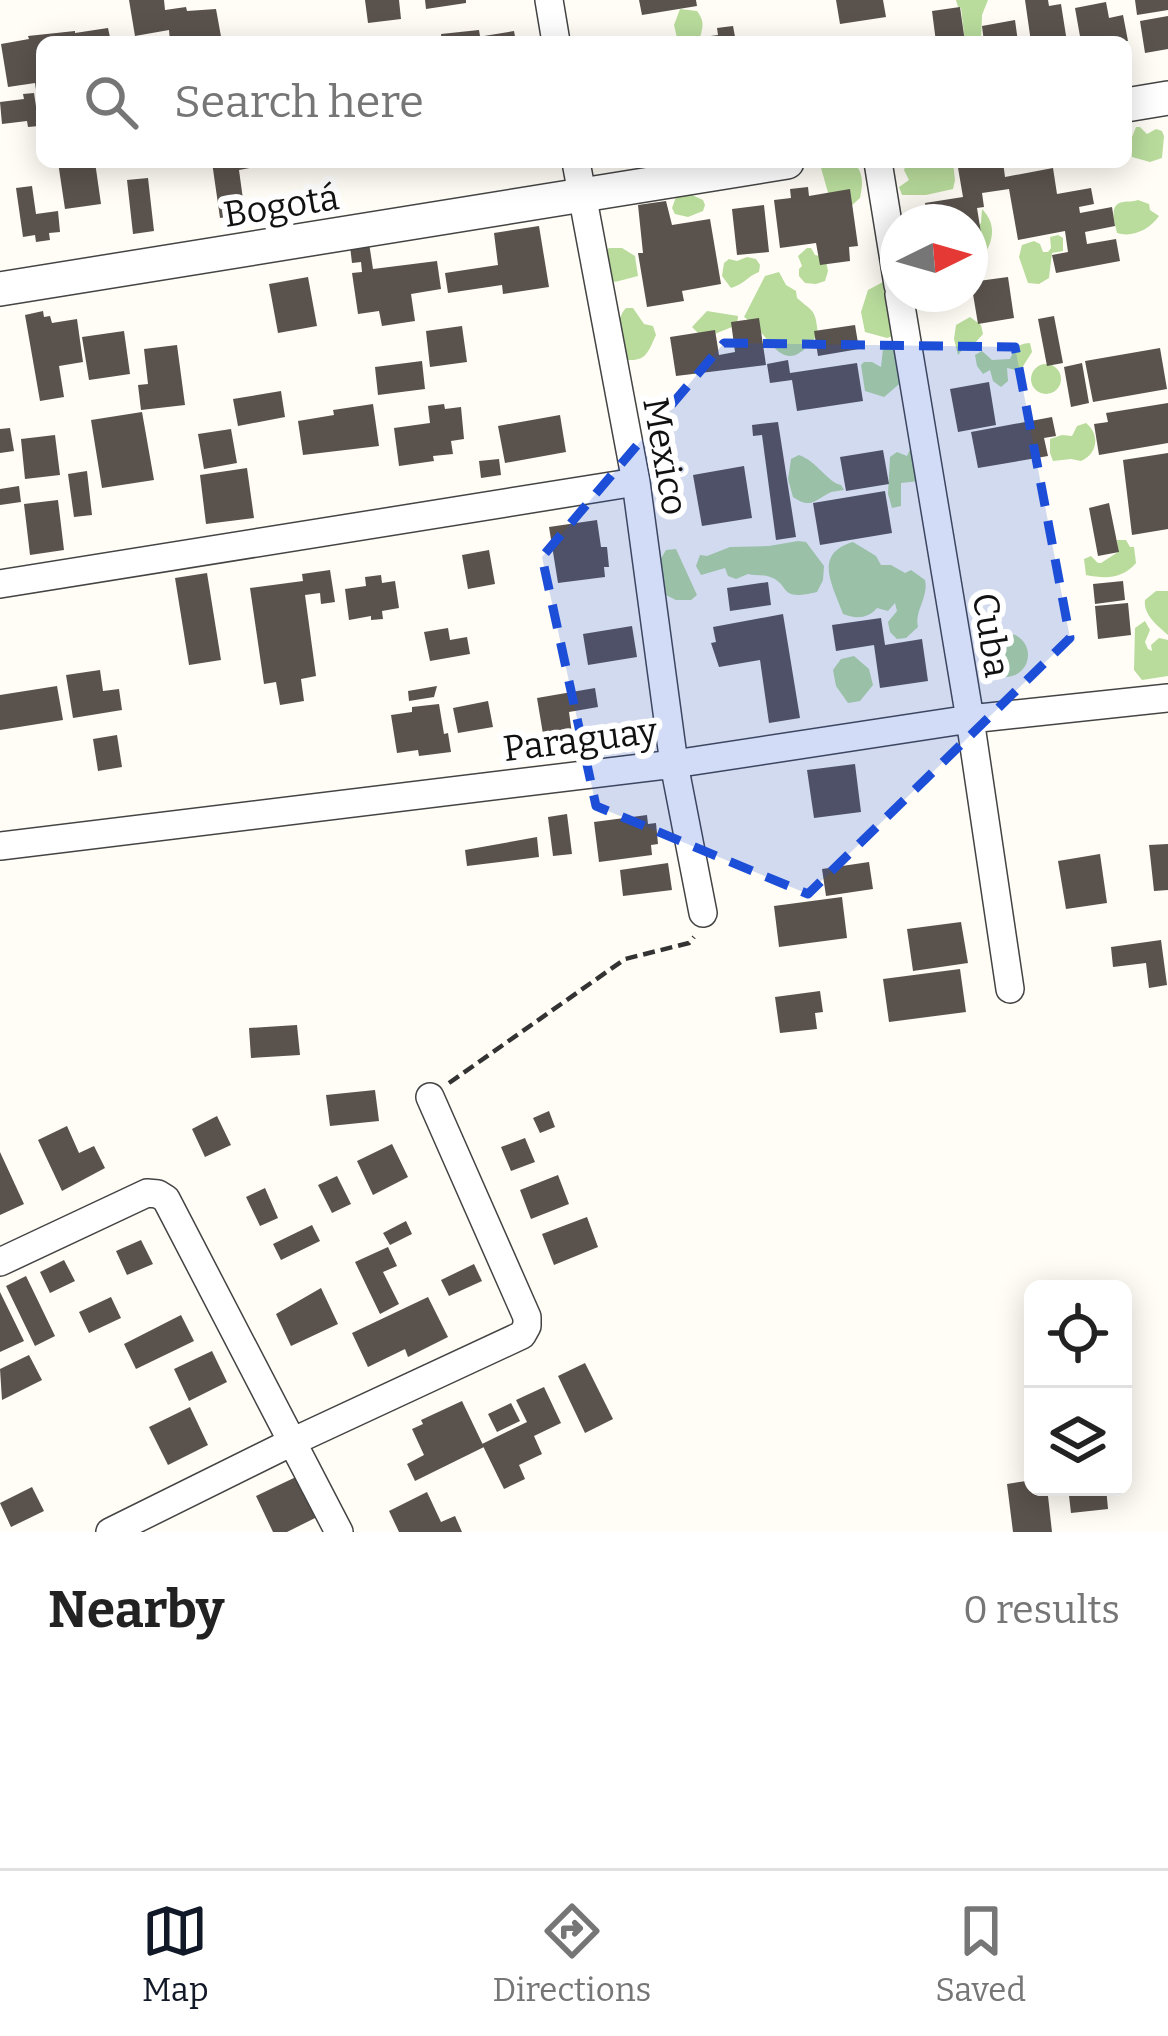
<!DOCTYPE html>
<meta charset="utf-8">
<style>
body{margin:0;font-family:Bitter,serif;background:#f2f2f2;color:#222}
.controls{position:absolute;right:36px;bottom:36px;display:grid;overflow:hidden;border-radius:18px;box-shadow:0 6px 30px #0003}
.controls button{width:108px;height:108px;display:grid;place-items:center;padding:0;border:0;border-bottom:3px solid #e0e0e0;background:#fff;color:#222;font:60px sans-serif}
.compass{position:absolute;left:880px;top:204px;width:108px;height:108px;border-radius:50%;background:#fff;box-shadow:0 6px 30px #0003;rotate:85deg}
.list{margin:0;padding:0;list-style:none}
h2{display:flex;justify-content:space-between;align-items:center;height:156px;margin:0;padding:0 48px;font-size:51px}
h2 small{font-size:39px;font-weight:400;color:#767676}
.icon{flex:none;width:66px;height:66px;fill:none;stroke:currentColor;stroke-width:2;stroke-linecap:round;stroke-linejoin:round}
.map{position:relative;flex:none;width:1168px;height:1532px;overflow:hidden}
.search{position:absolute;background:#fff;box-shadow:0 6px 30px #0003;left:36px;right:36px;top:36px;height:132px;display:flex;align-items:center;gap:30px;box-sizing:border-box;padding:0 42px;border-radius:18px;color:#767676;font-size:45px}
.sheet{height:336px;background:#fff}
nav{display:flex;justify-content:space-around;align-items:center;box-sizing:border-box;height:168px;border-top:3px solid #e0e0e0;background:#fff;font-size:33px;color:#767676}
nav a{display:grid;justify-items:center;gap:6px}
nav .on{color:#111827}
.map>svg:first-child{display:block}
.forest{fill:#b9dc9c}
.building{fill:#5a524d}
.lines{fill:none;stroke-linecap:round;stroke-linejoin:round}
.minor-casing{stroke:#444;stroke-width:30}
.tertiary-casing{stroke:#444;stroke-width:36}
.path{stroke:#333;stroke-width:4.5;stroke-dasharray:12 6;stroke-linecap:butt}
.minor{stroke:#fff;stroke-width:27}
.tertiary{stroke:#fff;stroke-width:33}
.marked{fill:#1d4ed8;fill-opacity:0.2;stroke:#1d4ed8;stroke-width:9;stroke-dasharray:24 15;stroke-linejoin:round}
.labels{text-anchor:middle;stroke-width:12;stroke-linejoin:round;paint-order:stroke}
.street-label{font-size:36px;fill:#111;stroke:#fff}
</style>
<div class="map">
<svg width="1168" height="1532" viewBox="0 0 1168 1532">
<rect width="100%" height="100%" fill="#fffdf5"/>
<path class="forest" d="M956 0H988L982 15 981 42H965L961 8 958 7Z
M680 9 697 11C706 23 702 28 699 42H678L674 25Z
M1136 127H1140L1147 134 1156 129 1162 131 1164 136 1162 158 1150 162 1132 157 1130 142Z
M824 162H853C864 173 863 183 860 198L850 207 829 196 821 168Z
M907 162H953L955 180 953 189 926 195H902L899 187 909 180 904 170Z
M690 194 703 200 705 205 703 211 688 217 675 214 672 208 676 197Z
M1138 200 1149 204 1150 210 1159 216C1150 229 1133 238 1117 233 1115 223 1108 204 1123 202 1128 201 1133 202 1138 200Z
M982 209C1003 230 987 255 970 273V235L981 223Z
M1058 235 1063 238V251L1052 253 1049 278 1039 284 1028 283 1019 257 1022 245 1034 241 1040 244 1043 252H1048L1051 248 1050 237Z
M609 248H622L635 256 638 276 615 282 606 274 604 252Z
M807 248H811L815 255 825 257 828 271 825 281 816 284 805 283 799 276V269L802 266 798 256Z
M747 257 756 259 760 265 759 272C748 276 743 285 731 288L722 276 724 263 729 259 737 261Z
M779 272 786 285 796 291 797 298C814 313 815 308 818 334 781 384 774 336 744 317L765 276Z
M883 282H891L896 335 887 338 865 332 861 312 868 290Z
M626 308H633L644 324 653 326 656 335C647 355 645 363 621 359 620 343 614 320 626 308Z
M707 311 738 316 737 325 712 335H700L692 327Z
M970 317 981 325 983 334 975 343 967 344 958 355 954 339 956 325Z
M894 342 904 380 884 397 865 391 861 365 864 362H872L881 367 883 349Z
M1030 343 1032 352 1020 371 1007 368 1008 381 1001 387 993 381 990 370 983 374 977 366 975 355 982 351 992 360 1010 359C1015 348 1017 344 1030 343Z
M1031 379a15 15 0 1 1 30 0a15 15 0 1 1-30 0Z
M1086 423C1100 434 1098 454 1081 461L1071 459 1053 461 1050 453V439L1062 435 1072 436 1077 426Z
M912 445 919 481 901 483V506L892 508 888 494 890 457 897 452 907 456Z
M799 455C818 462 827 482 841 485L844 490C839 491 833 491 829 493 814 501 810 509 793 497L788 479 791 459Z
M1117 540H1126L1130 547H1134L1136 563C1122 579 1106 579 1086 575L1084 559 1091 556 1098 563H1101L1118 552Z
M798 541 806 542 824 566 823 580 817 592C777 602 791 584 770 577 763 574 755 576 748 574L736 579 728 576 725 568 701 575 696 566 700 555 707 556 730 547 769 546Z
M853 542 876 556 881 565H891L905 573 911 570 925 580C929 597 914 611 918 627L906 638 897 639 890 632 888 622 897 611 895 603 888 611 877 608C868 619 855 619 843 614 832 584 813 554 853 542Z
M676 549 697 595 691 600H676L662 593 656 567 666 550Z
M1156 591H1168V635C1158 626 1143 615 1145 600Z
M1145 621 1150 630 1145 642 1148 649 1152 651 1151 645 1159 638 1168 640V676L1142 680 1134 670 1135 628Z
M984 655a22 22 0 1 1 44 0a22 22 0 1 1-44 0Z
M854 656 869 669 873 685 860 701 848 703 836 686 833 670 841 659Z"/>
<path class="building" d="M129 0H164L165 10 186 7 187 11 216 9 222 42H170L169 30 135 36Z
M365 0H399L401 19 368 23Z
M425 0H466V3L426 9Z
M639 0H696L697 6 642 15Z
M836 0H883L886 17 840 24Z
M1025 0H1048L1049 6 1061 4 1067 42H1031Z
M1135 0H1168V10L1137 15Z
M1106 2 1109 18 1123 15 1128 41 1081 42 1075 8Z
M960 7 965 42H936L932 11Z
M1168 16V49L1145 53 1140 21Z
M1015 20 1018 42H984L982 26Z
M733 26 736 42H704L703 37 718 35 717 28Z
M108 28 111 42H42V110H39L35 83 8 87 1 44 29 39 28 36 75 31V33Z
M479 30 481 42H442L441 34Z
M514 31 516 42H485L484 36Z
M34 93 39 126 28 127 27 121 2 124 0 102 24 99 23 94Z
M58 162H95L101 204 65 209Z
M212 162H254L255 167 239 170 245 214 220 218Z
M957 162H1003L1005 177 1053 168 1057 194 1091 188 1094 204 1079 207 1080 213 1112 207 1115 226 1085 232 1087 244 1116 239 1120 261 1056 273 1052 255 1068 252 1065 231 1018 240 1009 189 982 193 984 207 977 208 981 233 970 235V222H928L925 203 963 197Z
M148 178 154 231 133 234 127 180Z
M32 186 36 214 58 211 60 232 49 233 50 240 36 242 35 235 23 237 16 188Z
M808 187 809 196 850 189 858 246 849 247 850 261 820 265 816 243 780 248 774 200 791 198 790 189Z
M666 201 672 225 710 219 721 284 682 291 684 301 647 307 638 253H643L638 205Z
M764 205 769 252 737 255 732 209Z
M539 226 549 287 503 294 502 285 448 293 445 273 498 265 494 233Z
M369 243 373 269 437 261 441 289 411 294 415 321 382 326 379 311 358 314 352 273 362 272 361 262 352 263 350 246Z
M308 277 317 326 278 333 269 284Z
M1008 277 1014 318 978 324 971 282Z
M43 311 44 317 50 316 52 323 77 319 83 362 59 366 64 397 40 401 25 315Z
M1054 316 1063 363 1047 366 1038 319Z
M759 318 766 365 676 376 670 337 715 330 719 355 735 352 731 322Z
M855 325 859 349 818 356 814 331Z
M462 326 467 362 430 367 426 331Z
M124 331 130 374 89 380 82 337Z
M177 345 185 405 141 410 138 385 148 384 144 349Z
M1160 348 1167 389 1093 402 1085 361Z
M788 360 790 373 857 363 863 401 797 411 792 380 770 383 767 364Z
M422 361 425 389 378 395 375 367Z
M1082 363 1089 403 1071 407 1064 367Z
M989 382 996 425 958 432 950 389Z
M281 391 285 417 238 426 233 399Z
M1168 403V443L1099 455 1094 424 1108 422 1106 413Z
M373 404 379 446 303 455 298 421 334 415 333 410Z
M444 404 445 409 461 407 464 439 451 441 453 454 433 456 434 461 399 466 394 428 430 423 428 406Z
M142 412 154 480 102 488 91 420Z
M560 415 566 452 505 463 498 426Z
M1052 417 1056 436 1044 438 1048 456 978 468 971 432Z
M778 422 796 537 776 540 762 435 753 436 752 425Z
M10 428 14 451 0 453V429Z
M231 429 237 463 204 469 198 434Z
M55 435 60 475 25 479 21 439Z
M883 450 889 484 846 491 840 457Z
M1168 453V529L1132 535 1123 460Z
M499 459 501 475 481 478 479 461Z
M744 466 752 518 702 526 693 475Z
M247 468 254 518 206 524 200 475Z
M87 471 92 515 74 517 68 474Z
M19 486 21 502 0 505V489Z
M885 491 892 533 820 545 813 503Z
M58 500 64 550 30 555 24 504Z
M1109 503 1119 552 1098 556 1089 508Z
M597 520 601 547H607L609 567H604L605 577 558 583 549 527Z
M489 550 495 584 468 589 462 555Z
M330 570 335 602 321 604 320 593 305 595 316 676 301 679 304 701 280 705 276 682 264 684 250 588 303 581 302 574Z
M207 573 221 660 189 665 175 578Z
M381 575 382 583 395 581 399 608 382 611 383 619 371 620V616L349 620 345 589 366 586 365 577Z
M1123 581 1125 600 1095 604 1093 584Z
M768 582 771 605 730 611 727 588Z
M1128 603 1131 635 1098 639 1095 606Z
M783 614 800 718 769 723 760 660 719 667 711 643 716 642 713 627Z
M881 618 885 645 922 639 928 681 880 688 874 645 836 651 832 625Z
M632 626 637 657 588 665 583 634Z
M448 628 450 640 467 637 470 654 430 661 424 632Z
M100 670 103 691 119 689 122 710 73 718 66 675Z
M57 686 63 720 0 730V695Z
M437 686 434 697 409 701 408 691Z
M595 688 598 707 569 712 574 748 546 752 537 698Z
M488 701 493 727 458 733 453 708Z
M439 704 444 734 448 733 451 752 419 756 418 750 397 753 391 715 412 712V707Z
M117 735 122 767 98 771 93 739Z
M855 764 861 812 814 818 807 770Z
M567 814 572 854 553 856 548 817Z
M647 815 648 824 656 823 658 844 651 845 652 855 599 862 594 822Z
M537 837 539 857 467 866 465 850Z
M1168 844V890L1154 891 1149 845Z
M1100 854 1107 903 1066 909 1058 861Z
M869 862 873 889 826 896 822 869Z
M668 863 672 890 623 896 620 870Z
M842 897 847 938 779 947 774 906Z
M961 922 968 963 913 971 907 929Z
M1161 940 1167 985 1149 988 1146 963 1113 967 1111 947Z
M960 969 966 1012 889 1022 883 979Z
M820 991 823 1012 815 1013 817 1029 780 1033 775 997Z
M297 1025 300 1055 251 1058 249 1028Z
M375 1090 379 1121 330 1126 326 1095Z
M549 1111 555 1127 540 1133 533 1118Z
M217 1116 231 1145 205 1157 192 1129Z
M67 1126 79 1153 94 1146 105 1168 62 1191 38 1140Z
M525 1138 535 1162 511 1171 501 1147Z
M392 1144 408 1177 373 1195 357 1161Z
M0 1152 24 1204 0 1215Z
M558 1175 569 1204 531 1219 520 1190Z
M337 1176 351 1204 332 1213 318 1185Z
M265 1188 278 1218 260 1226 246 1197Z
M587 1217 598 1247 554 1265 542 1234Z
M406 1221 412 1234 390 1245 383 1233Z
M312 1225 320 1241 281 1260 273 1244Z
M141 1240 153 1264 127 1275 116 1251Z
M388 1247 397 1266 383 1272 399 1304 380 1314 355 1262Z
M64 1260 75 1281 50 1293 40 1272Z
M474 1264 482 1281 449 1296 441 1280Z
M26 1276 55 1336 35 1346 6 1286Z
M321 1288 338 1324 291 1346 276 1314Z
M0 1292 24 1341 0 1352Z
M111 1297 121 1318 89 1333 79 1312Z
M428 1297 448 1337 408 1357 405 1349 368 1367 352 1333Z
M181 1315 194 1341 136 1369 124 1344Z
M212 1351 227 1382 189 1401 174 1369Z
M29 1355 42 1380 2 1400 0 1369Z
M585 1363 613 1419 585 1433 558 1376Z
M544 1387 561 1423 534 1436 542 1454 519 1465 525 1479 504 1489 482 1444 527 1422 516 1400Z
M462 1401 484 1447 415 1481 407 1464 424 1455 412 1429 423 1424 421 1420Z
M511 1403 520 1421 497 1432 488 1414Z
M190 1407 208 1445 168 1465 149 1427Z
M298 1476 317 1517 287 1532H273L256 1496Z
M1033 1480V1487H1047L1052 1532H1013L1007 1484Z
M32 1487 44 1511 11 1527 0 1503Z
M1068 1487H1106L1108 1509 1071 1513Z
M427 1492 441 1522 455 1516 462 1532H399L389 1511Z"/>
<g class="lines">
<g class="minor-casing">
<path id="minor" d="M549 0 556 42
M576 162 636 482 674 764 703 913
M878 162 898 285
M899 294 970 719 1010 989
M0 584 636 482
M0 846 674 764 970 719 1168 698
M0 1262 147 1193 158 1194 166 1199 339 1532
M110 1532 294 1441 522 1335 527 1326V1317L430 1097"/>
</g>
<g class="tertiary-casing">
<path id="tertiary" d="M1126 105 1168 98
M0 289 787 162"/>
</g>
<path class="path" d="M449 1083 625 959 689 943 694 937"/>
<use href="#minor" class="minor"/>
<use href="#tertiary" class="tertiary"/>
</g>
<path class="marked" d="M724 343 1015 347 1070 638 808 894 596 806 542 557Z"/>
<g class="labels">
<g class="street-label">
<text transform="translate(281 205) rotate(-9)" y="13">Bogotá</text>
<text transform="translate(666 456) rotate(80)" y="13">Mexico</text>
<text transform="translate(992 635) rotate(81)" y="13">Cuba</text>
<text transform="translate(580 739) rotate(-7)" y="13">Paraguay</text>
</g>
</g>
</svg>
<div class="controls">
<button><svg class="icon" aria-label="locate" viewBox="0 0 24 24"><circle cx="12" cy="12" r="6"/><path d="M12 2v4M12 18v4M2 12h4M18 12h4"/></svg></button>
<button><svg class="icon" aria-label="layers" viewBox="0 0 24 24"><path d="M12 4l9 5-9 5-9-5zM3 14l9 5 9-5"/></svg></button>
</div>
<svg class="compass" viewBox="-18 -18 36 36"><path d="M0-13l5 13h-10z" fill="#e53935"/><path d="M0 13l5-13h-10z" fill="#767676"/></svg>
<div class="search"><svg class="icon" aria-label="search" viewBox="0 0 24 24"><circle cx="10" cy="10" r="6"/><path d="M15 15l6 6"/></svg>Search here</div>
</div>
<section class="sheet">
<h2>Nearby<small>0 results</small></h2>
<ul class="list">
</ul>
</section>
<nav>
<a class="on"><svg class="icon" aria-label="map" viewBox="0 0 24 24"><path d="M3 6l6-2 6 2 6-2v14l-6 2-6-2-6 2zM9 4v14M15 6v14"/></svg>Map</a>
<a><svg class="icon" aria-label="directions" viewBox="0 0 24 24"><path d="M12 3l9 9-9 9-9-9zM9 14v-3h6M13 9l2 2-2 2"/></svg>Directions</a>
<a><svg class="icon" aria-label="saved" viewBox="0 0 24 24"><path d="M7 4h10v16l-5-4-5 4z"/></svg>Saved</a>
</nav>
